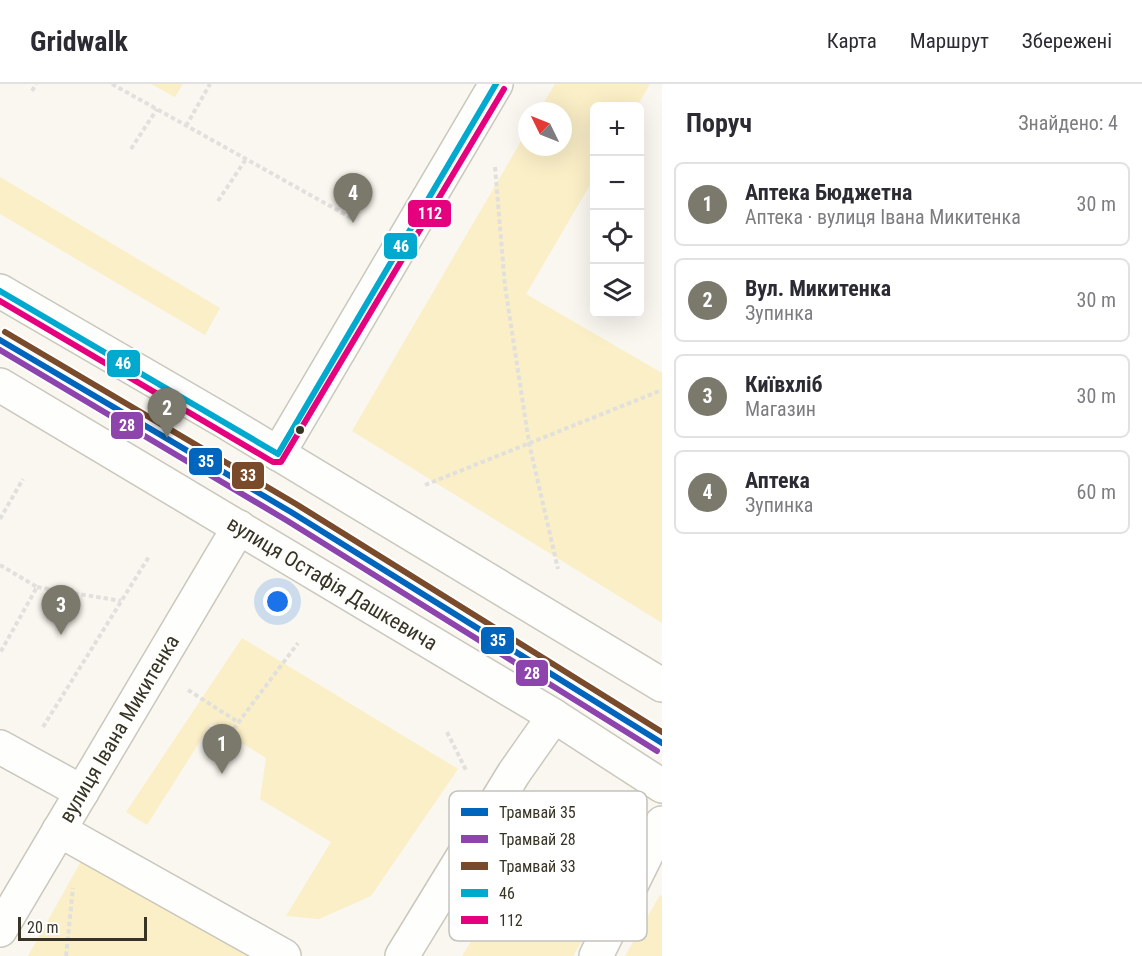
<!DOCTYPE html>
<html lang="uk">
<meta charset="utf-8">
<style>
body{margin:0;font-family:"Roboto Condensed",sans-serif;background:#f7f7f7;color:#2b2b33}
.controls{position:absolute;right:18px;top:18px;display:grid;overflow:hidden;border-radius:9px;box-shadow:0 6px 24px #0002}
.controls button{width:54px;height:54px;display:grid;place-items:center;padding:0;border:0;border-bottom:2px solid #e1e1e2;background:#fff;color:#2b2b33;font:30px sans-serif}
.compass{position:absolute;left:518px;top:18px;width:54px;height:54px;border-radius:50%;background:#fff;box-shadow:0 6px 24px #0002;rotate:313deg}
.scale{position:absolute;left:18px;bottom:15px;width:129px;box-sizing:border-box;padding-left:6px;border:3px solid #373325;border-top:0;font-size:16px;line-height:21px;white-space:nowrap;color:#373325;-webkit-text-stroke:4px #fff;paint-order:stroke}
.you{position:absolute;left:278px;top:518px;width:21px;height:21px;margin:-15px;border:4px solid #fff;border-radius:50%;background:#1a73e8;box-shadow:0 0 0 9px #1a73e833}
.badge{display:grid;place-items:center;width:39px;height:39px;border-radius:50%;background:#7b786c;color:#fff;font-size:20px;font-weight:700}
.pin{position:absolute;translate:-50% -50px;filter:drop-shadow(0 2px 3px #0008)}
.pin::after{content:'';position:absolute;top:32px;width:21px;height:18px;background:inherit;clip-path:polygon(0 0,100% 0,50% 100%)}
.list{margin:0;padding:0;list-style:none}
h2{display:flex;justify-content:space-between;align-items:center;height:78px;margin:0;padding:0 24px;font-size:26px}
h2 small{font-size:20px;font-weight:400;color:#7c7c81}
.list li{display:grid;grid-template-columns:39px 1fr auto;gap:18px;align-items:center;box-sizing:border-box;height:84px;margin:0 12px 12px;padding:0 12px;border:2px solid #e1e1e2;border-radius:9px}
.list b{display:block;font-size:22px;white-space:nowrap}
.list p{margin:0;font-size:20px;white-space:nowrap;color:#7c7c81}
.list em{font-size:20px;font-style:normal;color:#7c7c81}
.icon{flex:none;width:33px;height:33px;fill:none;stroke:currentColor;stroke-width:2;stroke-linecap:round;stroke-linejoin:round}
.map{position:relative;flex:none;width:662px;height:872px;overflow:hidden}
header{display:flex;align-items:center;gap:36px;box-sizing:border-box;height:84px;padding:0 30px;background:#fff;border-bottom:2px solid #e1e1e2}
header strong{font-size:28px}
nav{display:flex;gap:33px;margin-inline-start:auto;font-size:21px}
main{display:flex}
aside{flex:1;background:#fff}
.map>svg:first-child{display:block}
.green{fill:#faefc7}
.lines{fill:none;stroke-linecap:round;stroke-linejoin:round}
.minor-casing{stroke:#cac7bd;stroke-width:36}
.path{stroke:#e1e0dd;stroke-width:4;stroke-dasharray:4.5 3;stroke-linecap:butt}
.minor{stroke:#fefefd;stroke-width:33}
.bus-1-casing{stroke:#fff;stroke-width:10}
.bus-2-casing{stroke:#fff;stroke-width:10}
.bus-1{stroke:#00a9ce;stroke-width:6}
.bus-2{stroke:#e5007d;stroke-width:6}
.tram-1-casing{stroke:#fff;stroke-width:10}
.tram-2-casing{stroke:#fff;stroke-width:10}
.tram-3-casing{stroke:#fff;stroke-width:10}
.tram-1{stroke:#0065bd;stroke-width:6}
.tram-2{stroke:#8e44ad;stroke-width:6}
.tram-3{stroke:#7a4b2a;stroke-width:6}
.bus-dot{fill:#373325;stroke:#fff;stroke-width:2}
.labels{text-anchor:middle;stroke-width:4.5;stroke-linejoin:round;paint-order:stroke}
.street-label{font-size:21px;fill:#373325;stroke:#fff}
.key{fill:#fff;stroke:#c3c2be;stroke-width:1.5}
.key-label{font-size:16px;fill:#373325}
.line-badge{stroke:#fff;stroke-width:2}
.badge-label{font-size:16px;text-anchor:middle;font-weight:bold;fill:#fff}
</style>
<header>
<strong>Gridwalk</strong>
<nav><a>Карта</a><a>Маршрут</a><a>Збережені</a></nav>
</header>
<main>
<div class="map">
<svg width="662" height="872" viewBox="0 0 662 872">
<rect width="100%" height="100%" fill="#f9f7ef"/>
<path class="green" d="M151 0H183L175 13Z
M555 0H650L637 22H594V94L526 210 662 289V539L352 347 527 47V63H563V27H539Z
M0 93 220 224 205 251 0 130Z
M242 554 458 685 371 812 319 835 286 832 331 758 260 715 266 674 211 640 147 741 126 728Z
M525 716 628 778 573 872H462L515 787 490 771Z
M89 763 284 872H28Z
M660 811 662 812V872H625Z"/>
<g class="lines">
<g class="minor-casing">
<g id="minor">
<path d="M0 207 224 337 662 601"/>
<path id="s1" d="M0 301 554 632 662 702"/>
<path d="M278 370 496 0"/>
<path d="M0 663 82 708"/>
<path d="M59 746 284 872"/>
<path id="s2" d="M0 846 239 443"/>
<path d="M402 872 514 689 554 632"/>
<path d="M596 872 662 739"/>
</g>
</g>
<path class="path" d="M112 0 355 136
M32 7 36 0
M186 42 210 0
M131 65 157 25
M495 83 505 202 529 359 558 485
M218 117 246 75
M425 401 662 306
M0 435 23 395
M0 481 37 503 0 569
M37 503 121 517
M188 606 238 638
M43 643 150 471
M447 648 467 688
M229 651 298 559
M513 764 570 839
M463 848 474 854 569 837
M66 872 73 804"/>
<use href="#minor" class="minor"/>
<g class="bus-1-casing">
<path id="bus-1" d="M0 207 278 370 496 0"/>
</g>
<g class="bus-2-casing">
<path id="bus-2" d="M0 217 273 378H281L504 5"/>
</g>
<use href="#bus-1" class="bus-1"/>
<use href="#bus-2" class="bus-2"/>
<g class="tram-1-casing">
<path id="tram-1" d="M0 256 291 428 662 659"/>
</g>
<g class="tram-2-casing">
<path id="tram-2" d="M0 266 286 436 657 667"/>
</g>
<g class="tram-3-casing">
<path id="tram-3" d="M5 248 296 420 662 648"/>
</g>
<use href="#tram-1" class="tram-1"/>
<use href="#tram-2" class="tram-2"/>
<use href="#tram-3" class="tram-3"/>
</g>
<circle class="bus-dot" cx="300" cy="346" r="5"/>
<g class="labels">
<g class="street-label">
<text dy="7" stroke="none"><textPath href="#s1" startOffset="387">вулиця Остафія Дашкевича</textPath></text>
<text dy="7" stroke="none"><textPath href="#s2" startOffset="234">вулиця Івана Микитенка</textPath></text>
</g>
</g>
<rect x="449" y="707" width="198" height="150" rx="9" class="key"/>
<rect x="461" y="724" width="27" height="8" fill="#0065bd"/>
<rect x="461" y="751" width="27" height="8" fill="#8e44ad"/>
<rect x="461" y="778" width="27" height="8" fill="#7a4b2a"/>
<rect x="461" y="805" width="27" height="8" fill="#00a9ce"/>
<rect x="461" y="832" width="27" height="8" fill="#e5007d"/>
<g class="key-label">
<text x="499" y="734">Трамвай 35</text>
<text x="499" y="761">Трамвай 28</text>
<text x="499" y="788">Трамвай 33</text>
<text x="499" y="815">46</text>
<text x="499" y="842">112</text>
</g>
<g class="line-badge">
<rect x="407" y="115" width="45" height="29" rx="6" fill="#e5007d"/>
<rect x="383" y="148" width="35" height="28" rx="6" fill="#00a9ce"/>
<rect x="106" y="265" width="35" height="29" rx="6" fill="#00a9ce"/>
<rect x="110" y="327" width="34" height="29" rx="6" fill="#8e44ad"/>
<rect x="188" y="363" width="35" height="29" rx="6" fill="#0065bd"/>
<rect x="231" y="377" width="34" height="29" rx="6" fill="#7a4b2a"/>
<rect x="480" y="542" width="35" height="29" rx="6" fill="#0065bd"/>
<rect x="515" y="575" width="34" height="28" rx="6" fill="#8e44ad"/>
</g>
<g class="badge-label">
<text x="430" y="135">112</text>
<text x="401" y="168">46</text>
<text x="123" y="285">46</text>
<text x="127" y="347">28</text>
<text x="206" y="383">35</text>
<text x="248" y="397">33</text>
<text x="498" y="562">35</text>
<text x="532" y="595">28</text>
</g>
</svg>
<div class="controls">
<button>+</button>
<button>−</button>
<button><svg class="icon" aria-label="locate" viewBox="0 0 24 24"><circle cx="12" cy="12" r="6"/><path d="M12 2v4M12 18v4M2 12h4M18 12h4"/></svg></button>
<button><svg class="icon" aria-label="layers" viewBox="0 0 24 24"><path d="M12 4l9 5-9 5-9-5zM3 14l9 5 9-5"/></svg></button>
</div>
<svg class="compass" viewBox="-18 -18 36 36"><path d="M0-13l5 13h-10z" fill="#e53935"/><path d="M0 13l5-13h-10z" fill="#7c7c81"/></svg>
<div class="scale">20 m</div>
<div class="you"></div>
<div class="pin badge" style="left:222px;top:690px">1</div>
<div class="pin badge" style="left:167px;top:354px">2</div>
<div class="pin badge" style="left:61px;top:551px">3</div>
<div class="pin badge" style="left:353px;top:139px">4</div>
</div>
<aside>
<h2>Поруч<small>Знайдено: 4</small></h2>
<ul class="list">
<li><span class="badge">1</span><div><b>Аптека Бюджетна</b><p>Аптека · вулиця Івана Микитенка</p></div><em>30 m</em></li>
<li><span class="badge">2</span><div><b>Вул. Микитенка</b><p>Зупинка</p></div><em>30 m</em></li>
<li><span class="badge">3</span><div><b>Київхліб</b><p>Магазин</p></div><em>30 m</em></li>
<li><span class="badge">4</span><div><b>Аптека</b><p>Зупинка</p></div><em>60 m</em></li>
</ul>
</aside>
</main>
